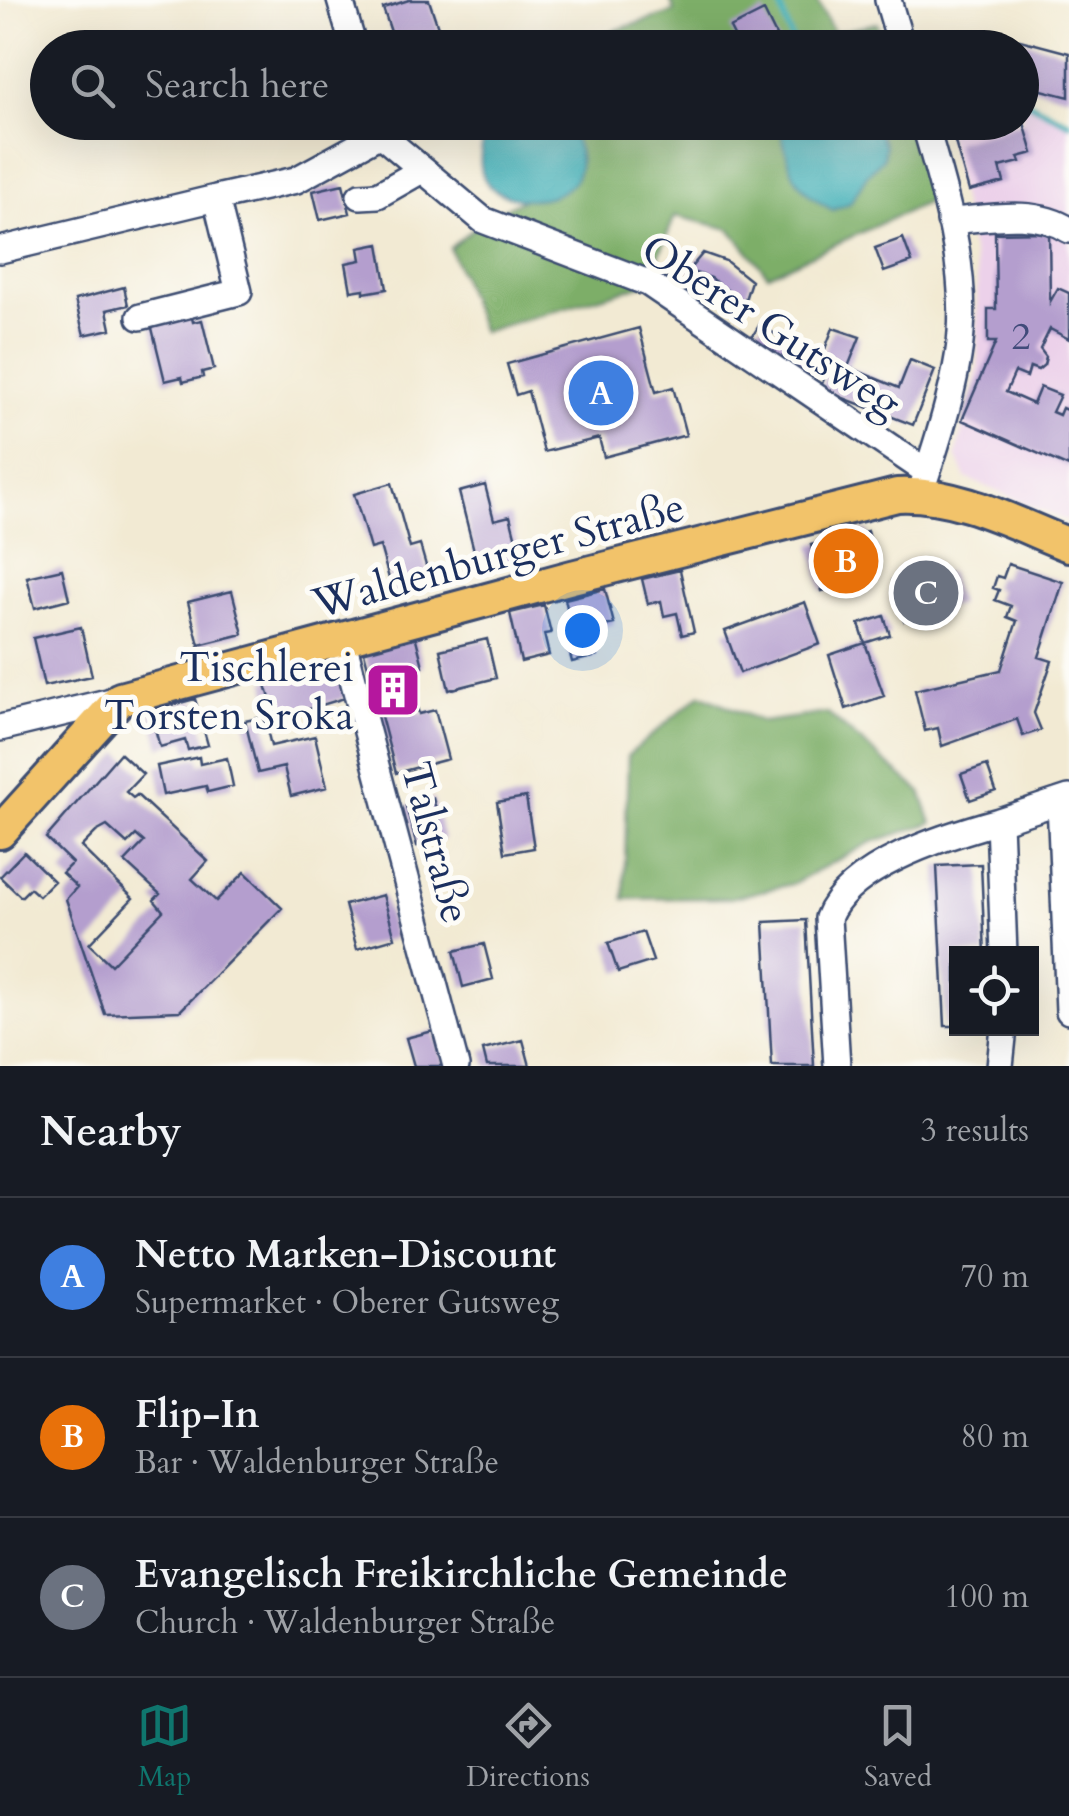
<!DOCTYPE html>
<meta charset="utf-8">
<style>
body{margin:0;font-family:Cardo,serif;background:#20242c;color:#f1f3f6}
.controls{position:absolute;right:30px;bottom:30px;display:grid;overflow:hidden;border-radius:0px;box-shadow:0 10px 40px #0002}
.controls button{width:90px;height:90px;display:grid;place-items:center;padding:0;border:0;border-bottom:2px solid #363941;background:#171b24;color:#f1f3f6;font:50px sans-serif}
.you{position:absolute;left:582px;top:630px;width:35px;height:35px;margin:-25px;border:8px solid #fff;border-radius:50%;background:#1a73e8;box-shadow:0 0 0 15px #1a73e833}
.badge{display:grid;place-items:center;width:65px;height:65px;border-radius:50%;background:#0f766e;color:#fff;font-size:32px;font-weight:700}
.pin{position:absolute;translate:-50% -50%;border:5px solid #fff;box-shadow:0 2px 10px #0006}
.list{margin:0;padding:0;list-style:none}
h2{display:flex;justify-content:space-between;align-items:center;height:130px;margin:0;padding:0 40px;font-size:42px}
h2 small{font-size:32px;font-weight:400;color:#9ea1a6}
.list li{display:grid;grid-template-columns:65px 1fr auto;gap:30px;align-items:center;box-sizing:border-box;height:160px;padding:0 40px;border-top:2px solid #363941}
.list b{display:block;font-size:38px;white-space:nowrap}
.list p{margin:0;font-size:32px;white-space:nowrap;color:#9ea1a6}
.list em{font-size:32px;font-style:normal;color:#9ea1a6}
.icon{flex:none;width:55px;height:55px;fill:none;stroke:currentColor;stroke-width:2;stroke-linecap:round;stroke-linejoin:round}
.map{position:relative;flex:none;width:1069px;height:1066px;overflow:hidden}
.search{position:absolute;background:#171b24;box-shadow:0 10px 40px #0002;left:30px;right:30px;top:30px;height:110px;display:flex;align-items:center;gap:25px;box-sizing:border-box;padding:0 35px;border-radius:55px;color:#9ea1a6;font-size:38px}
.sheet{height:610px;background:#171b24}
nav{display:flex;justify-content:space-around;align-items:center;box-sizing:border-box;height:140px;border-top:2px solid #363941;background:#171b24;font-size:28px;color:#9ea1a6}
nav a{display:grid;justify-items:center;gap:5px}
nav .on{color:#0f766e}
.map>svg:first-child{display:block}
.built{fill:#ecd1ea}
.forest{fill:#7dae68;stroke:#4c6e63;stroke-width:2.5}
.water{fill:#39abb3;stroke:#2a6d88;stroke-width:2.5}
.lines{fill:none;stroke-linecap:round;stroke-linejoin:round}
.stream{stroke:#39abb3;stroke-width:6}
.building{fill:#b49ece;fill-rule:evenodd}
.minor-casing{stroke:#3b4b70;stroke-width:30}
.major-casing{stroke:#3b4b70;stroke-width:38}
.minor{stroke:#fff;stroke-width:25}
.major{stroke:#f2c36a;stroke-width:32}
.labels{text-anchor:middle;stroke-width:10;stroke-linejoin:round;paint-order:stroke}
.number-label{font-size:38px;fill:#414b7a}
.street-label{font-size:42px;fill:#1b2f5e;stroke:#fdfcf7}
.poi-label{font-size:42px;fill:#1b2f5e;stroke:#fdfcf7;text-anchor:end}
</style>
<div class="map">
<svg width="1069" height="1066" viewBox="0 0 1069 1066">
<rect width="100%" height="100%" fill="#fdfcf7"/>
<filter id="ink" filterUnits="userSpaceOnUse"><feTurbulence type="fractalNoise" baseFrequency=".01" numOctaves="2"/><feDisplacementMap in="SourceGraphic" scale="20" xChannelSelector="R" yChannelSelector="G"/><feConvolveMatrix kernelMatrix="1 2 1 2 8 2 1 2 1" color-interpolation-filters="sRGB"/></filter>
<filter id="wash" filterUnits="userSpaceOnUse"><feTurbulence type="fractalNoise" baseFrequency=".0048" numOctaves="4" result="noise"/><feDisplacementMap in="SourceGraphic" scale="40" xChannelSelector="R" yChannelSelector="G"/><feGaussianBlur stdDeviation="2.25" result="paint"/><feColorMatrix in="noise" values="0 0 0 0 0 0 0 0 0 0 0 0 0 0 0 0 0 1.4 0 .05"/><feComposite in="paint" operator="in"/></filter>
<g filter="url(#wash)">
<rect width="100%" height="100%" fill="#f2ead3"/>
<path class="built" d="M1022 99 1069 123V522L966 478 956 456 978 369 977 275 945 123 1022 122Z"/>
<path class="forest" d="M671 0H817L834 33 877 23 885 47 567 48 568 45 674 12Z
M566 123H906L930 201 768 275 730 229 675 216 648 283 482 332 450 248 483 220 564 178Z
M701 694 762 722 827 713 921 792 932 823 872 842 792 884 730 898 624 899 628 755Z"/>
<path class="water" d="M565 123C620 206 502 216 484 178 476 161 484 139 487 123Z
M779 123H874L885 146 883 159 867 175 850 203 833 210C790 188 790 166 779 123Z"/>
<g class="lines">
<path class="stream" d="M778 0 795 48
M1022 99 1069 123"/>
</g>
<g id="blocks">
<path class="building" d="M409 0H429L445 48H373L371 41 392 35 383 8Z
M764 11 782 48H740L730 28Z
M990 32 1069 53V97L1022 85V48H986Z
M383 122H406L409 133 389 140Z
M1024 123 1033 153 1018 157 1020 162 1000 167 1004 182 969 191 955 142Z
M343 184 350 213 320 220 313 191Z
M1049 232 1050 302 1058 288 1069 293V339L1050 329 1040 349 1046 357 1044 365 1038 370 1030 367 1027 377 1015 372 1006 392 1033 404 1040 387 1060 395 1052 412 1059 415 1062 408 1069 411V467L962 420 996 342H988V309H996L995 233Z
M903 238 912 262 884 272 875 248Z
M379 244 387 289 364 293V289L351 291 346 263 361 260 359 248Z
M703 253 726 261 751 281 744 303 711 278 688 271Z
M124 287 128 305 107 310 111 329 84 335 75 300Z
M191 314 193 322 202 320 214 369 202 372 203 377 183 382 182 377 165 381 151 324Z
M760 324 814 360 803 376 750 340Z
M639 328 656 392 673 387 686 435 604 457 599 438 544 452 528 391 516 395 507 364Z
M833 328 860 337 848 367 899 388 910 360 935 370 913 425 820 389 827 371 818 367Z
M392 483 410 548 420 545 431 583 393 593 380 546 370 549 354 494Z
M485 485 494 520 510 516 521 559 479 570 459 492Z
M867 531 878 577 822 591 811 545Z
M1008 564 1063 582 1039 657 1052 661 1034 713 1041 730 1023 736 1017 719 942 746 938 728 925 731 915 690 1001 670 1017 621 1007 617 1011 606 995 600 999 590 993 588 997 576 1003 578Z
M62 569 69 599 35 608 27 577Z
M680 570 694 632 682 635 677 613 664 616 661 601 648 604 642 579Z
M949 572 959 604 904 621 892 580 912 573 915 583Z
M605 589 614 624 590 629 597 656 572 662 563 626 571 624 565 599Z
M232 591 243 634 199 645 188 602Z
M805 602 820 644 740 673 725 631Z
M544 605 551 633 544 634 549 655 521 662 510 613Z
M884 616 890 635 865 643 859 624Z
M81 627 92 676 44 686 33 638Z
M415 635 423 666 407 670 419 714 435 710 448 759 396 773 363 648Z
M487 639 496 678 449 690 440 650Z
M865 643 884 696 846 709 829 655Z
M334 661 345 698 276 719 265 681Z
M195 699 208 745 188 750 185 740 160 747 150 711Z
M264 717 271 746 315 736 327 787 291 796 284 767 258 773 245 721Z
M120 753 143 774 126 792 133 798 137 795 208 861 192 879 216 901 245 872 282 908 180 1011 105 1014 66 899 77 887 62 873 72 863 46 838ZM107 826 127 844 136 835 144 842 125 862 160 894 154 900 163 911 111 965 89 944 133 898 81 847 96 832Z
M199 757 200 764 227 758 233 786 208 792 206 786 163 795 157 766Z
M987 765 996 791 970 800 961 774Z
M526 797 534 848 505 853 497 802Z
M433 798 444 839 417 846 406 806Z
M24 852 54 881 39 896 30 888 21 897 0 877Z
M981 864 985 954H956V1026H945L937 866Z
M383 895 395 938 357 949 345 905Z
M806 920 814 1066H772L764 922Z
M643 932 653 961 618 972 608 943Z
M484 944 493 979 463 987 454 951Z
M433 1031 446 1066H414L406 1038Z
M523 1040 530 1066H487L483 1050Z"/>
</g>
</g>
<g filter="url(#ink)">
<use href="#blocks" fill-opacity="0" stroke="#3b4b70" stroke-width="2.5"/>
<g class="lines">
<g class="minor-casing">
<path id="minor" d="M340 0 354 48
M888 0 902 48
M376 122 380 134 483 220 648 283 927 472
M360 196 378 195 422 170
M950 221C989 218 1035 208 1069 230
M0 250 216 198
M140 317 239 292 216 198 296 180 380 134
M922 488C937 443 958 379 961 332 966 261 944 190 924 122
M342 638 456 1066
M0 728 120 699
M1060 801 1069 1011
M1004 954 999 821 1069 798
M837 1066 828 918C849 865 948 835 999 821
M1000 1066 1004 1028"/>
</g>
<g class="major-casing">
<path id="major" d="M0 832 120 699 572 577 897 495C957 492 1014 523 1069 545"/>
</g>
<use href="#minor" class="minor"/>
<use href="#major" class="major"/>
</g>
</g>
<defs>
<g id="building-square" transform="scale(2.875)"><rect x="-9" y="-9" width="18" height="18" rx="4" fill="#b5179e" stroke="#fdfcf7"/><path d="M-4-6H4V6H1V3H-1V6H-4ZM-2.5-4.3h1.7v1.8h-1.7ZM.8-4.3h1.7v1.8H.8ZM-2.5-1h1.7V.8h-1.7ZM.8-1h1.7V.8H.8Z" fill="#fff"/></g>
</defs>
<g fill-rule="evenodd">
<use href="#building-square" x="393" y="690"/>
</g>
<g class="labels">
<g class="number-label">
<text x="1021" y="349">2</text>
</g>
<g class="street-label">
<text transform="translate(772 325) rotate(33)" y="15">Oberer Gutsweg</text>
<text transform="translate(498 554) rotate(-15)" y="15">Waldenburger Straße</text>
<text transform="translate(437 842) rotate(75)" y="15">Talstraße</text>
</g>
<g class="poi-label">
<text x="354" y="681">Tischlerei<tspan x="354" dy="48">Torsten Sroka</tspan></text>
</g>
</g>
</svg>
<div class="controls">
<button><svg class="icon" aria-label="locate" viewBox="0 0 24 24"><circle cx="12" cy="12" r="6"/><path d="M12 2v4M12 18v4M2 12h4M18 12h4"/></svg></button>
</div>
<div class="you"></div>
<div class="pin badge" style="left:601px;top:393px;background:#3f7fe0">A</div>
<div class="pin badge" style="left:846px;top:561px;background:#e8710a">B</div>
<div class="pin badge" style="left:926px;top:593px;background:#6b7280">C</div>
<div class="search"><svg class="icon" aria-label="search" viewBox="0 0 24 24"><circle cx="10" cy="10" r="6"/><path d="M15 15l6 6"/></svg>Search here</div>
</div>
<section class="sheet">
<h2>Nearby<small>3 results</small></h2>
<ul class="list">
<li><span class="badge" style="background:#3f7fe0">A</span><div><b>Netto Marken-Discount</b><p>Supermarket · Oberer Gutsweg</p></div><em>70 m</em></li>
<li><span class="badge" style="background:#e8710a">B</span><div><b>Flip-In</b><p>Bar · Waldenburger Straße</p></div><em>80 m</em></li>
<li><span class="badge" style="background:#6b7280">C</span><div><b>Evangelisch Freikirchliche Gemeinde</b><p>Church · Waldenburger Straße</p></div><em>100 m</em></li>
</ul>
</section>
<nav>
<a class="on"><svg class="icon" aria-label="map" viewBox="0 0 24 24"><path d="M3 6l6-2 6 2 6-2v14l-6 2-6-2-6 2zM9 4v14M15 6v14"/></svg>Map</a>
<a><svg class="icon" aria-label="directions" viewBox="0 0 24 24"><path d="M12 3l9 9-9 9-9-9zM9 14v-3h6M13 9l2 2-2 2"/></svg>Directions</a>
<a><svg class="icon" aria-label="saved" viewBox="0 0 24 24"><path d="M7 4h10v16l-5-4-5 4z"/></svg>Saved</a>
</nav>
